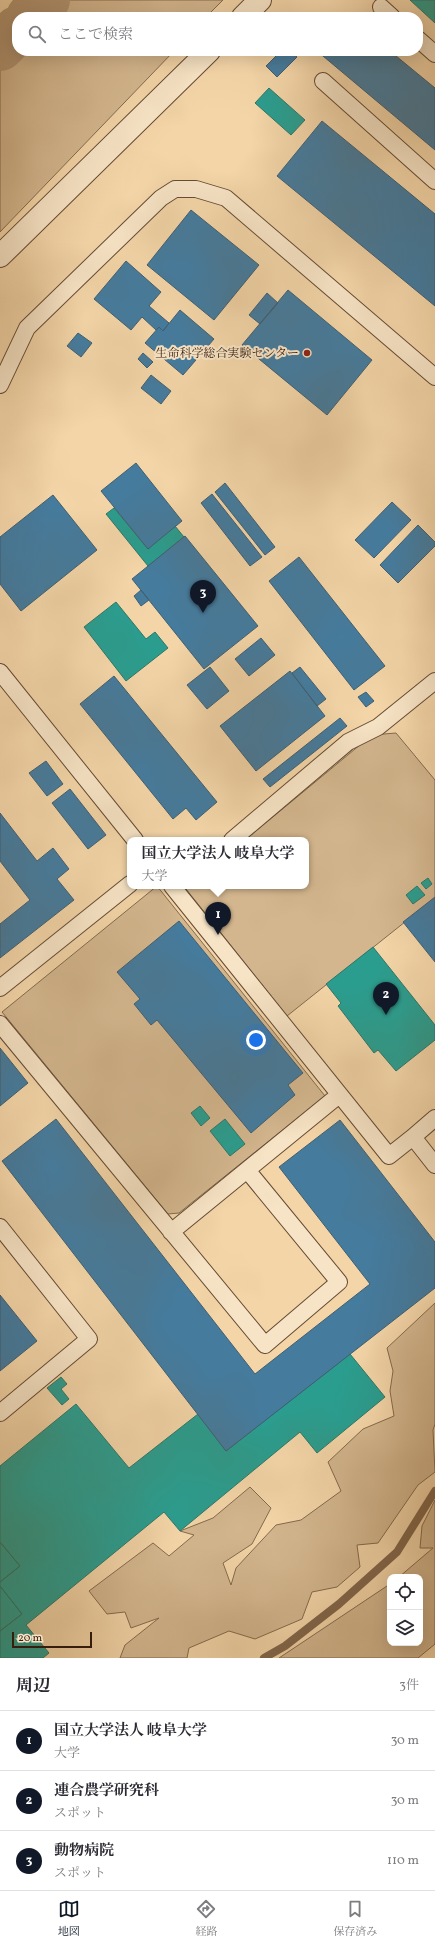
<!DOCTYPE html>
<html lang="ja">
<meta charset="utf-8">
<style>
body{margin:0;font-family:Vollkorn,"Noto Serif JP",serif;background:#f7f7f7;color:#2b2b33}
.controls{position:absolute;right:12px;bottom:12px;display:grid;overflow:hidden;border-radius:8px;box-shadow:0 4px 16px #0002}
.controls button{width:36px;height:36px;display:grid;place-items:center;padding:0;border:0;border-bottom:1px solid #e1e1e2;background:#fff;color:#2b2b33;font:20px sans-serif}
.scale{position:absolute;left:12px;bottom:10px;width:80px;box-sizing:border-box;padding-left:4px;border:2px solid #361d0e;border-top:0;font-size:11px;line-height:14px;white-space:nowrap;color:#361d0e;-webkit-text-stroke:3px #f7e4c6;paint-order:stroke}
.you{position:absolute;left:256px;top:1040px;width:14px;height:14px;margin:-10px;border:3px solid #fff;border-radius:50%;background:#1a73e8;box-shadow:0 0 0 6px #1a73e833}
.badge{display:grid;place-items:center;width:26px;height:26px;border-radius:50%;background:#111827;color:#fff;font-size:13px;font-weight:700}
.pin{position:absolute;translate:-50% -33px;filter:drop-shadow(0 1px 2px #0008)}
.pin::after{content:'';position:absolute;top:21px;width:14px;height:12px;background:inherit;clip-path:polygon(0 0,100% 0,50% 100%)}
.popup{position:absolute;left:127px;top:837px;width:182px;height:52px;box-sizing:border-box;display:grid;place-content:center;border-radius:8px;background:#fff;filter:drop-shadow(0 1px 3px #0005);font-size:13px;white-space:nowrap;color:#7c7c81}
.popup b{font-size:15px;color:#2b2b33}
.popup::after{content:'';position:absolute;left:50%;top:100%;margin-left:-8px;border:8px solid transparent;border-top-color:#fff}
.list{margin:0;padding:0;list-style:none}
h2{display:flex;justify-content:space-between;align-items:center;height:52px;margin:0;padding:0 16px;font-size:17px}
h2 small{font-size:13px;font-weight:400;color:#7c7c81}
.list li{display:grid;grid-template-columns:26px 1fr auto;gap:12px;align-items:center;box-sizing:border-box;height:60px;padding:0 16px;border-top:1px solid #e1e1e2}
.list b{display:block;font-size:15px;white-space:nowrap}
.list p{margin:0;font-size:13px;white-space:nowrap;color:#7c7c81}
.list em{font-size:13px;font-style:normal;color:#7c7c81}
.icon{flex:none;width:22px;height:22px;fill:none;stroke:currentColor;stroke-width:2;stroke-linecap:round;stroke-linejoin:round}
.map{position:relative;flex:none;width:435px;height:1658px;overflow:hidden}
.search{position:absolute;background:#fff;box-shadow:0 4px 16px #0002;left:12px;right:12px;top:12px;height:44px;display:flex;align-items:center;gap:10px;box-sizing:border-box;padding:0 14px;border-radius:16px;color:#7c7c81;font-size:15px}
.sheet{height:232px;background:#fff}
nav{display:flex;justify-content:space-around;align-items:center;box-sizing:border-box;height:56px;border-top:1px solid #e1e1e2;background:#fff;font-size:11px;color:#7c7c81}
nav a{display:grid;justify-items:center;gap:2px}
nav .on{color:#111827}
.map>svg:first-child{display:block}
.green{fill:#d3b68e;stroke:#846a4e}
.schools{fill:#2a9d8f;stroke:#2e7768}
.public{fill:#457b9d;stroke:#405f72}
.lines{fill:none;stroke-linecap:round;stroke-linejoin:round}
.stream{stroke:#81664b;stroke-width:8}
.river{stroke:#b39674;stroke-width:48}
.service-casing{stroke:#654b34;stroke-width:18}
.minor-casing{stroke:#654b34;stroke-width:24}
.service{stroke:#f7e4c6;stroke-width:16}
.minor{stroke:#f7e4c6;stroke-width:22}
.poi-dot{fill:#8f2418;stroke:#f7e4c6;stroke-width:1.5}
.labels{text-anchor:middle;stroke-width:4;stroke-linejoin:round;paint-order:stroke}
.poi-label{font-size:12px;fill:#361d0e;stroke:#f7e4c6;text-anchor:end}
</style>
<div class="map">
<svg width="435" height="1658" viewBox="0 0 435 1658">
<rect width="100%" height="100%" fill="#f3d5a8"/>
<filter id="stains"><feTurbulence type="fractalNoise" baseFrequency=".005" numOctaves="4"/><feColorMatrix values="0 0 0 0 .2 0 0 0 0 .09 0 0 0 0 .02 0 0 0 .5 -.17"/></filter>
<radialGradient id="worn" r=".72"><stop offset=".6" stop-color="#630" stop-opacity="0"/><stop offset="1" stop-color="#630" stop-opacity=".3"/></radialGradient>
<path class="green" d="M69 0H223L206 17H53Z
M19 51H174L0 232V71Z
M396 733 435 780V898L287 1016 186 889 190 886H306V840H245L372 735Z
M157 886 325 1096 179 1213 168 1214 2 1012Z
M435 1303V1424L433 1430 435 1472 418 1485 378 1543 357 1545 360 1567 337 1587 312 1592 302 1619 255 1639 229 1631 189 1648 187 1658H120L125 1645 159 1618 131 1628 125 1612 107 1614 89 1591 153 1543 169 1556 194 1535 180 1531 213 1518 250 1487 271 1508 252 1544 223 1563 231 1585 236 1568 276 1525 301 1520 341 1491 328 1462 363 1429 394 1416 390 1391 393 1371 387 1348Z
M435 1500V1644L418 1658H279L390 1584V1643H420V1577H399L433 1548H420L422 1526Z"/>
<path class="schools" d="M410 0H435V23Z
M269 88 305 120 291 135 255 103Z
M114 508 148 549 175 526 184 537 148 566 106 514Z
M116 602 146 639 155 632 168 648 126 681 84 627Z
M428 878 432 884 426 889 421 883Z
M417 886 425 895 413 904 406 895Z
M373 947 435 1025V1040L396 1071 378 1050 374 1053 338 1006 341 1003 326 984Z
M200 1106 210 1118 201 1126 191 1113Z
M225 1119 245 1144 230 1156 210 1131Z
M350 1354 385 1397 317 1453 300 1432 180 1531 164 1512 26 1625 49 1653 43 1658H0V1631L22 1614 0 1586V1582L20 1566 0 1542V1466L76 1404 129 1468 198 1414 226 1451Z
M61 1377 67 1384 61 1389 69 1399 62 1405 47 1388Z
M0 1542 20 1566 0 1582Z
M0 1586 22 1614 0 1631Z"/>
<path class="public" d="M281 51H290L297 57 277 77 266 66Z
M317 51H390L435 88V150Z
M322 121 435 214V306L277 176Z
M191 210 259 265 214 320 147 265Z
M126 261 161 292 149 306 169 323 163 331 159 327 156 330 142 317 131 330 94 299Z
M288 290 372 360 327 415 242 345Z
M267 293 278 303 260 324 249 315Z
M180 310 214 339 183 375 145 343 159 327 163 331Z
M78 333 92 343 81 357 67 346Z
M143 353 153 362 147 368 138 359Z
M151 375 171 391 161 404 141 388Z
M136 463 182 521 148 549 101 491Z
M225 483 275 547 265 555 215 492Z
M212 494 262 557 250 566 201 503Z
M53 495 97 550 21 611 0 584V537Z
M392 502 411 520 374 558 355 540Z
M418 525 435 542V546L398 583 380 565Z
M185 536 258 626 204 669 132 579Z
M299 557 385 666 354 690 269 581Z
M141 590 149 600 141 606 134 596Z
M261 638 275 655 249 676 235 659Z
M210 667 229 691 207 709 187 685Z
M300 667 326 699 317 706 292 673Z
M290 671 325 716 256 771 220 726Z
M114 676 217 802 196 820 186 808 173 819 80 704Z
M366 692 374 701 366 707 358 697Z
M340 718 347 726 270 787 263 779Z
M46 761 63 784 47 796 29 773Z
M70 789 106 835 88 849 52 803Z
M0 813 37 861 53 848 69 869 57 879 74 900 0 958V924L30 900 0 861Z
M435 897V962L403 922Z
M179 921 303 1073 288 1085 295 1095 251 1133 157 1020 151 1025 134 1004 140 999 117 972Z
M0 1048 28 1083 0 1106Z
M56 1119 255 1374 370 1284 279 1167 340 1120 435 1242V1288L226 1451 2 1161Z
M0 1295 37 1341 0 1371Z"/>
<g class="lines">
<path class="stream" d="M264 1658 285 1646 339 1604 397 1552 435 1491"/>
<path class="river" d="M30 17 46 0
M0 47 17 30"/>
<g class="service-casing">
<path id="service" d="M381 7 392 17
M418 39 435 54
M323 81 435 181
M0 385 27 328 161 198 175 189H196L226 198 435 377
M0 672 135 840
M232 840 348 742 378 727 435 681
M172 886 389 1156 413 1137
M0 988 130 884
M0 1024 265 1345 339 1282 247 1170
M435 1118 413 1137 435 1165
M0 1227 89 1339 0 1413
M171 1232 339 1095"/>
</g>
<g class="minor-casing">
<path id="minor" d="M243 17 260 0
M0 256 209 51"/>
</g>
<use href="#service" class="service"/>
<use href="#minor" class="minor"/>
</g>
<circle class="poi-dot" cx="307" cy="353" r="4"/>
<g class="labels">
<g class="poi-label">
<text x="299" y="357">生命科学総合実験センター</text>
</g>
</g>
<rect width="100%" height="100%" filter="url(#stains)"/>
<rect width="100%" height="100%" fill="url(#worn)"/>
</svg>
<div class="controls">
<button><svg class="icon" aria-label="locate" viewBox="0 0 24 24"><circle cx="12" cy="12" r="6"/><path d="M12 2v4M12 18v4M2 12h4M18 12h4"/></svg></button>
<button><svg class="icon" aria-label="layers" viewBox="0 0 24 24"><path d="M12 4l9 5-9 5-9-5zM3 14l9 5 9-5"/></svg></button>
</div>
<div class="scale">20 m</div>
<div class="you"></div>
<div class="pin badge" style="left:218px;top:935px">1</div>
<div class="popup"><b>国立大学法人 岐阜大学</b>大学</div>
<div class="pin badge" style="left:386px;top:1015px">2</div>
<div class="pin badge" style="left:203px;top:613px">3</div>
<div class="search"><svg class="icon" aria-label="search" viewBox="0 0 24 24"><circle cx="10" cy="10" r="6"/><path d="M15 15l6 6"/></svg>ここで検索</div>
</div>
<section class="sheet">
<h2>周辺<small>3件</small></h2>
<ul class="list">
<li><span class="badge">1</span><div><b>国立大学法人 岐阜大学</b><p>大学</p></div><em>30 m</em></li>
<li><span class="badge">2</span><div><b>連合農学研究科</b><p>スポット</p></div><em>30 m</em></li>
<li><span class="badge">3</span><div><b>動物病院</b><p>スポット</p></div><em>110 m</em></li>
</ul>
</section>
<nav>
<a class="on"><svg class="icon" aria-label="map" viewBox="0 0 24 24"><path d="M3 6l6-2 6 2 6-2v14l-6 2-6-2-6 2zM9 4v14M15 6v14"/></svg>地図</a>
<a><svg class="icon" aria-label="directions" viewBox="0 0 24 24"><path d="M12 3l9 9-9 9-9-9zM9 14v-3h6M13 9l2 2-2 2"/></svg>経路</a>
<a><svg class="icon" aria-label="saved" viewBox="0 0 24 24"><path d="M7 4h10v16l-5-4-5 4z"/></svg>保存済み</a>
</nav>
